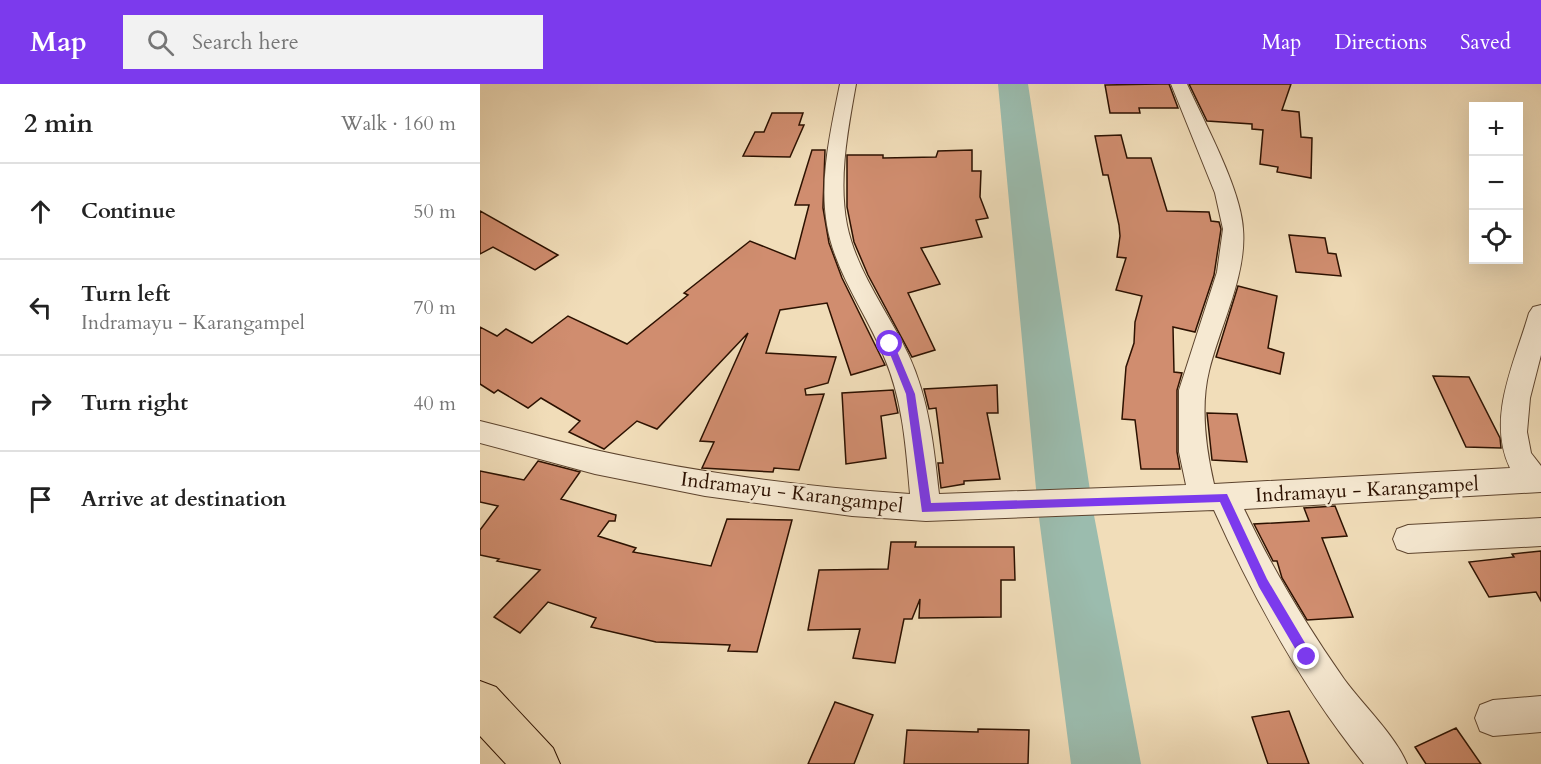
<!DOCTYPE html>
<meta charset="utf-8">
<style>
body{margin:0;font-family:Cardo,serif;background:#f2f2f2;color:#222}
.controls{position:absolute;right:18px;top:18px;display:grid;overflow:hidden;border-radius:0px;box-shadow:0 6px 24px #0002}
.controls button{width:54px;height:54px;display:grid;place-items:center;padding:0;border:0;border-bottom:2px solid #e0e0e0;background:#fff;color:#222;font:30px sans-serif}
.stop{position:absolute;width:18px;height:18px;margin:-14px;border:4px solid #7c3aed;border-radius:50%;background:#fff}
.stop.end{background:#7c3aed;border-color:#fff;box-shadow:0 2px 6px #0008}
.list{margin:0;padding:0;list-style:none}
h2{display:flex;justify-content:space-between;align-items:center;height:78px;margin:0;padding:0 24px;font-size:26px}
h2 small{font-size:20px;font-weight:400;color:#767676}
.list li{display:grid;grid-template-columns:39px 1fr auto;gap:18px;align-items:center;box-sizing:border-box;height:96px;padding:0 24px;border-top:2px solid #e0e0e0}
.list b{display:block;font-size:22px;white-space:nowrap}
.list p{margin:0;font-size:20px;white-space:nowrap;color:#767676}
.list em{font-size:20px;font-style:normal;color:#767676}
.icon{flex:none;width:33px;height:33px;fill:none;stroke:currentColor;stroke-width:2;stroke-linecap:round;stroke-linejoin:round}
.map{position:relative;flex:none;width:1061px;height:680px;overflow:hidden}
header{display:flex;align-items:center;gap:36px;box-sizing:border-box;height:84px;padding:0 30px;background:#7c3aed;color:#fff}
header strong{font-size:28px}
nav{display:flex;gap:33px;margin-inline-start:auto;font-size:21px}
.search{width:420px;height:54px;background:#f2f2f2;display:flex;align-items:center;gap:15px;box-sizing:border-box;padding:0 21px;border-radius:0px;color:#767676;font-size:22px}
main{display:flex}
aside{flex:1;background:#fff}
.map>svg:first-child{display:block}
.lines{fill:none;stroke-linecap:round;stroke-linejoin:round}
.river{fill:#9bbcae;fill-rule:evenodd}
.building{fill:#d08d6f;stroke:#2c1100;stroke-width:1.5}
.minor-casing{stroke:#5d442e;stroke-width:2}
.primary-casing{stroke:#2c1100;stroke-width:2}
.minor{fill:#f6e9d2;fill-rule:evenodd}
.primary{fill:#f1ddb9;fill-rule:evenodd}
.route{fill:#7c3aed}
.labels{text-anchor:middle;stroke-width:5;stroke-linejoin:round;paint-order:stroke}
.street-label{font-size:20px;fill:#2c1100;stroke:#f6e9d2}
</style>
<header>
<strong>Map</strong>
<div class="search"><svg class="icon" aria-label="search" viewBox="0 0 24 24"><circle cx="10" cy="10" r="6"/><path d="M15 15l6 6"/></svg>Search here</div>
<nav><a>Map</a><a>Directions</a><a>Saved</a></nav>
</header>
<main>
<aside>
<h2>2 min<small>Walk · 160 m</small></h2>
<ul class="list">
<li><svg class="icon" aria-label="ahead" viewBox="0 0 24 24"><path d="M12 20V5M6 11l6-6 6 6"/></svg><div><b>Continue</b></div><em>50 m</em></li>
<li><svg class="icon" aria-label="left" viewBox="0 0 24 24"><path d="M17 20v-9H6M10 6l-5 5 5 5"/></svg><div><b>Turn left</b><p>Indramayu - Karangampel</p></div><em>70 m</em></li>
<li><svg class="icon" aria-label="right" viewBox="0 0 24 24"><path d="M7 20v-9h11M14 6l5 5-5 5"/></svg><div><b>Turn right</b></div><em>40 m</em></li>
<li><svg class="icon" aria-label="arrive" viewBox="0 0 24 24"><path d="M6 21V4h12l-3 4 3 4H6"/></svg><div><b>Arrive at destination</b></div></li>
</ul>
</aside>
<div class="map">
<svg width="1061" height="680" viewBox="0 0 1061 680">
<rect width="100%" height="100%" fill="#f1ddb9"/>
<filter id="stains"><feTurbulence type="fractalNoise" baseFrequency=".00333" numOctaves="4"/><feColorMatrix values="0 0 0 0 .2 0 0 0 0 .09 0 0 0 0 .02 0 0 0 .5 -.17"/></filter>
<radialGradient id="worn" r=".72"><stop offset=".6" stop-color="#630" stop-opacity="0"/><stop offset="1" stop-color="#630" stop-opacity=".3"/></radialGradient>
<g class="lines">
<path class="river" d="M518 0H548L613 426 661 680H591L558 426Z"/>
</g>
<path class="building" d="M679 0H689L698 24H659L660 29H630L625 1Z
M709 0H811L802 26 819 28 821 53 832 54 831 94 797 88 798 83 780 80 783 46 772 45V40L727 37Z
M292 29H323L319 41H324L310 73 263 72 275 48H284Z
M641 51 647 74H671L687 127 729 128 731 137 739 138 741 145 734 191 715 248 693 243 694 288 702 289 697 306V368L700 385H661L655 336 642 335 646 283 654 259 655 238 662 212 636 206 646 174 637 173 640 152 639 141 628 91H623L615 52Z
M332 66H345L343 124 349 159 362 194 405 281 371 291 347 219 300 226 286 269 356 273 348 299 325 305 326 311 344 310 319 386 294 384 293 388 222 384 234 358 220 357 268 249 177 345 157 337 124 365 89 348 100 337 61 314 48 324 18 306 14 309 0 300V243L17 252 26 245 52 259 88 232 147 260 208 211 204 209 270 157 315 175 329 121H315Z
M492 66V87H501L500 113 508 134 496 136 502 153 441 164 460 200 428 209 455 266 432 273 388 191 374 158 367 123V71H403V74L456 73 458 67Z
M0 127 78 171 55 186 13 163 0 170Z
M809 151 845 154 848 169 856 170 861 192 816 188Z
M758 202 797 212 788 264 804 269 800 290 736 273Z
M953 292 989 293 1020 354 1021 364 986 363Z
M517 301 518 329H507L520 395 484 397V400L461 404 458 379H463L456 324 449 325 444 305Z
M413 306 418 329 401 332 406 374 366 380 362 309Z
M727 329 757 330 767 378 732 376Z
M58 377 100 388 81 415 136 431 135 437H129L118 452 156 464 153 468 231 482 247 435 312 436 277 568 248 567 250 561 176 558 111 543 116 534 68 518 40 549 14 533 60 486 17 477 19 475 0 471V446L18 422 0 418V387L44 396Z
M855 422 867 452 842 454 873 533 827 536 802 494 797 477H793L774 440 829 437 824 424Z
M411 458H436L435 463H534L535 496H521V533L439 534 440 515 432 535H424L415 579 373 574 380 545 328 546 339 486 408 485Z
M1061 467V517L1056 508 1009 513 989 478 1034 473 1032 470Z
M355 618 393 631 374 680H328Z
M809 627 829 680H788L772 633Z
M976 644 1001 680H946L935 663Z
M498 645 549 646 548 680H424L427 646 498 648Z"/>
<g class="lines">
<g class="minor-casing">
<path id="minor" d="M360 0H376C368 45 358 95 367 141 377 189 409 229 429 272 449 316 454 363 459 410L706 401 699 368V306L737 188 743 145 735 109 691 0H707C724 38 761 105 763 145 767 191 740 242 729 287 720 323 726 365 734 400L1030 384C1006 334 1035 278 1049 229L1053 223 1061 221V271L1050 314 1047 348 1051 369 1061 382V408L764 425C792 484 826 541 864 595 883 621 915 651 927 680H884C822 603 775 517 734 426L446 437 372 432 225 412 115 390 0 359V337C38 346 76 357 115 366 218 389 325 403 430 410 426 364 423 318 405 275 387 230 355 189 347 141 339 95 351 45 360 0Z
M1061 434V462L928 469 917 465 913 455 917 445 928 441Z
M1061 612V648L1013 652 1000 647 995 634 1000 621 1013 616Z"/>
</g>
<g class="primary-casing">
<path id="primary" d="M0 597 16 603 73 664 80 680H26L0 652Z"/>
</g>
<use href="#minor" class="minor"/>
<use href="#primary" class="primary"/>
</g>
<path class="route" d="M410 256 414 260 435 310 451 419 747 410 787 495 831 569 833 573 831 578 827 580 823 578 779 503 740 418 442 428 426 310 406 260Z"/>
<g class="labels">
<g class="street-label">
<text transform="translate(887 405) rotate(-3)" y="7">Indramayu - Karangampel</text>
<text transform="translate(312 408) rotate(7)" y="7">Indramayu - Karangampel</text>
</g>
</g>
<rect width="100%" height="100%" filter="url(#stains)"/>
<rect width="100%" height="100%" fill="url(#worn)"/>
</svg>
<div class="controls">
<button>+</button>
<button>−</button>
<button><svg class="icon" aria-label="locate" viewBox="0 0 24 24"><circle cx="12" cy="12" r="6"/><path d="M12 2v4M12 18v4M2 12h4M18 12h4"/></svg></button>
</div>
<div class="stop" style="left:410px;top:260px"></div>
<div class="stop end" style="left:827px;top:573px"></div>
</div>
</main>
